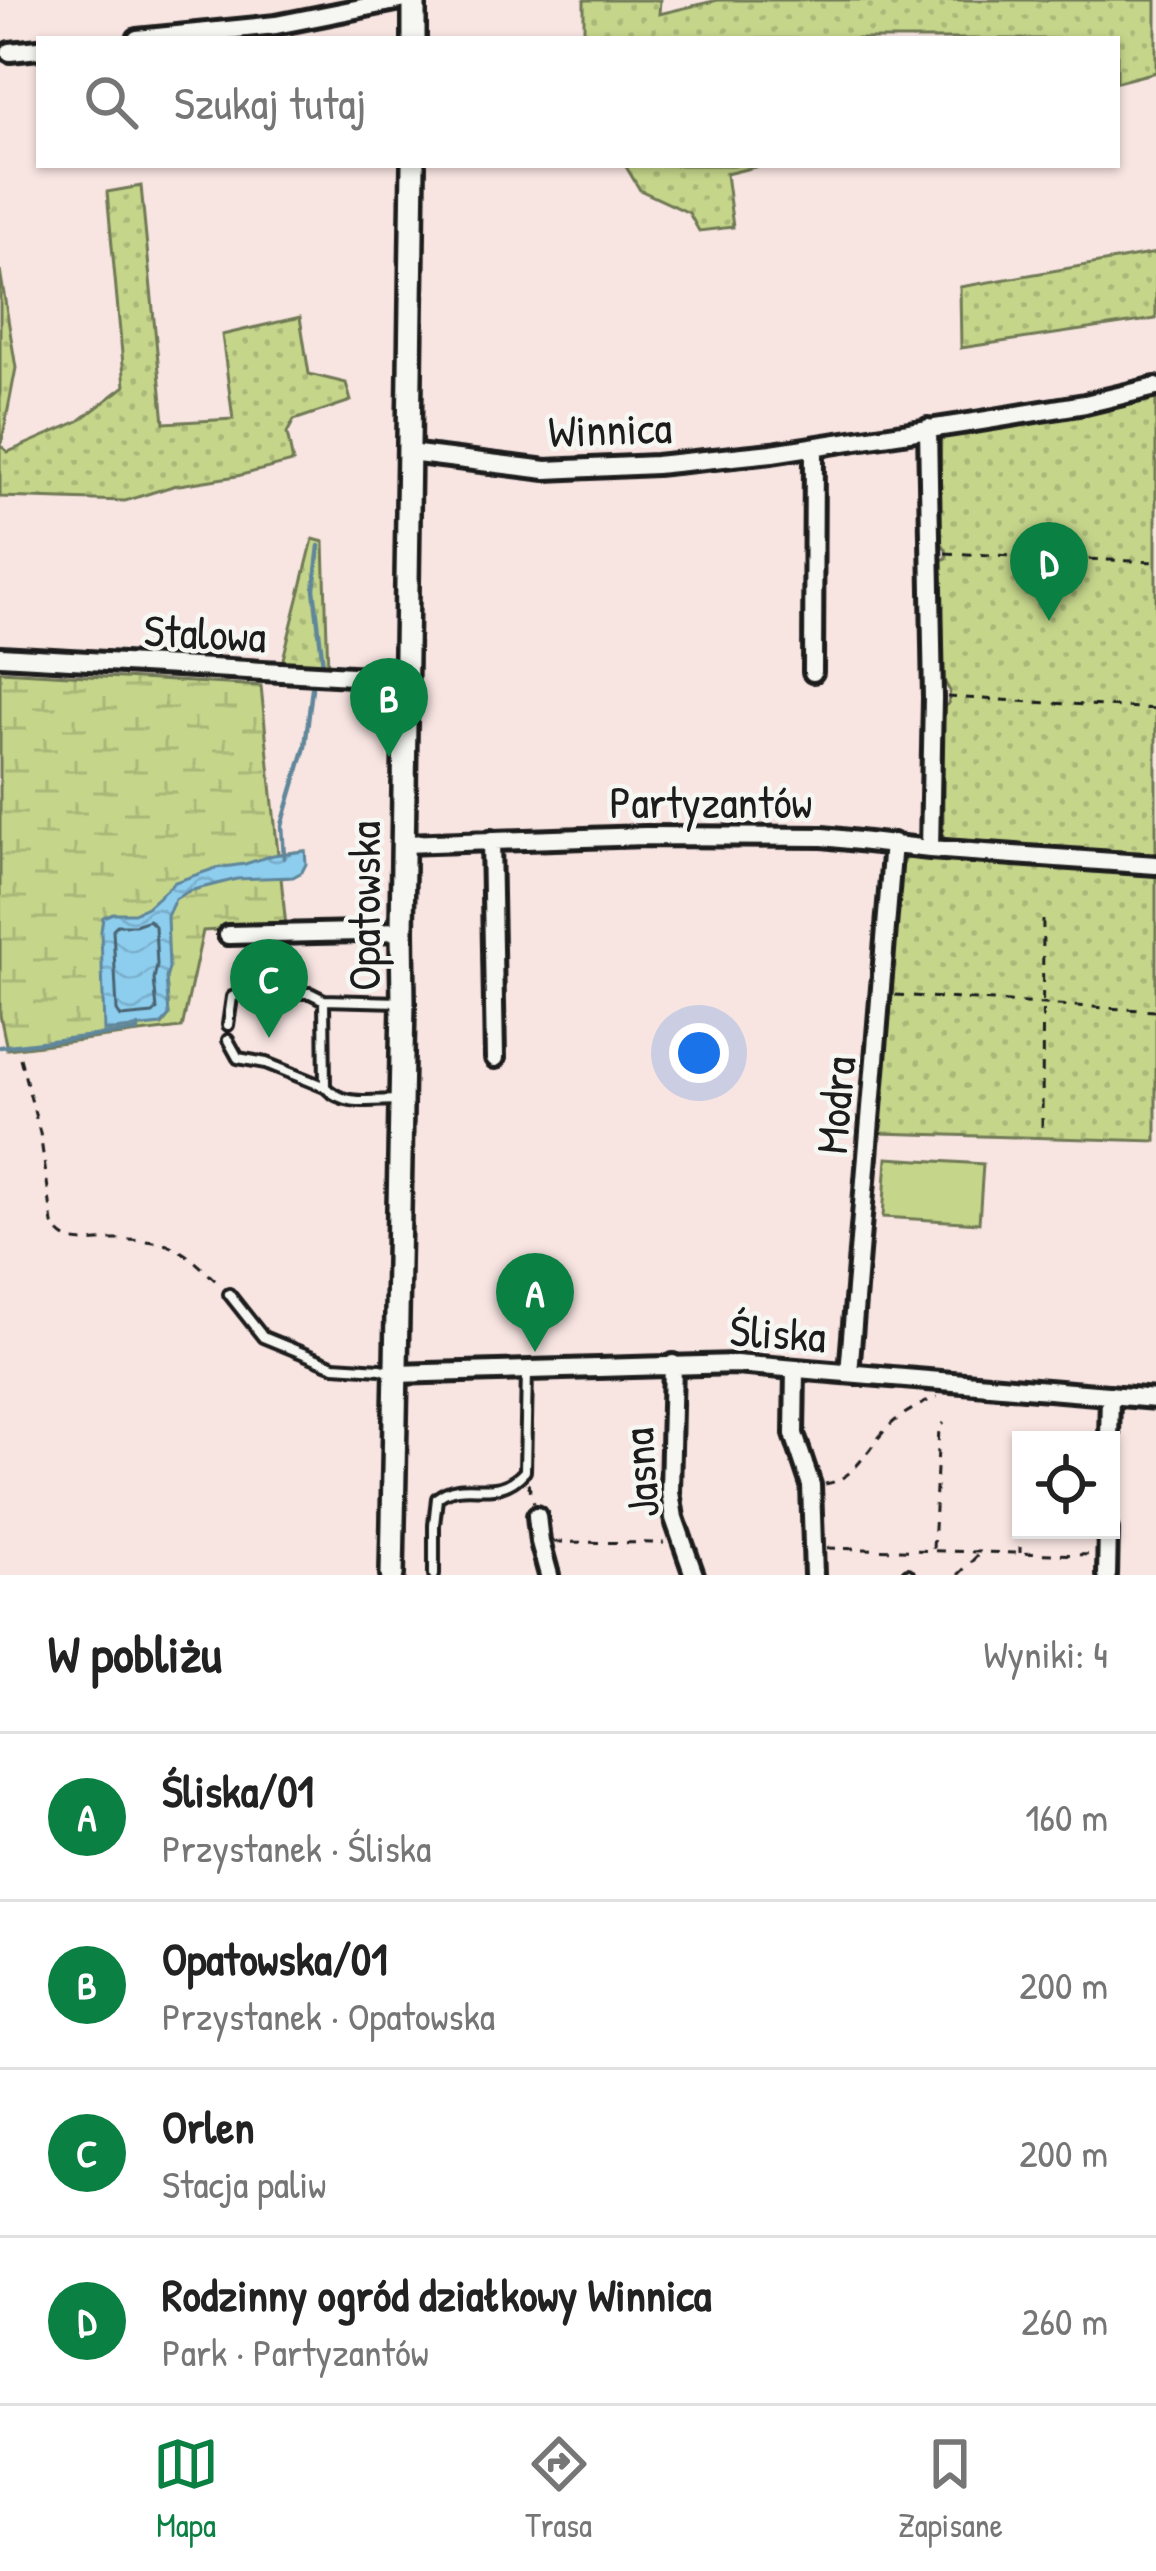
<!DOCTYPE html>
<html lang="pl">
<meta charset="utf-8">
<style>
body{margin:0;font-family:"Patrick Hand",sans-serif;background:#f6f6f6;color:#222}
.controls{position:absolute;right:36px;bottom:36px;display:grid;overflow:hidden;border-radius:0px;box-shadow:0 3px 9px #0004}
.controls button{width:108px;height:108px;display:grid;place-items:center;padding:0;border:0;border-bottom:3px solid #e0e0e0;background:#fff;color:#222;font:60px sans-serif}
.you{position:absolute;left:699px;top:1053px;width:42px;height:42px;margin:-30px;border:9px solid #fff;border-radius:50%;background:#1a73e8;box-shadow:0 0 0 18px #1a73e833}
.badge{display:grid;place-items:center;width:78px;height:78px;border-radius:50%;background:#0b8043;color:#fff;font-size:39px;font-weight:700}
.pin{position:absolute;translate:-50% -99px;filter:drop-shadow(0 3px 6px #0008)}
.pin::after{content:'';position:absolute;top:63px;width:42px;height:36px;background:inherit;clip-path:polygon(0 0,100% 0,50% 100%)}
.list{margin:0;padding:0;list-style:none}
h2{display:flex;justify-content:space-between;align-items:center;height:156px;margin:0;padding:0 48px;font-size:51px}
h2 small{font-size:39px;font-weight:400;color:#767676}
.list li{display:grid;grid-template-columns:78px 1fr auto;gap:36px;align-items:center;box-sizing:border-box;height:168px;padding:0 48px;border-top:3px solid #e0e0e0}
.list b{display:block;font-size:45px;white-space:nowrap}
.list p{margin:0;font-size:39px;white-space:nowrap;color:#767676}
.list em{font-size:39px;font-style:normal;color:#767676}
.icon{flex:none;width:66px;height:66px;fill:none;stroke:currentColor;stroke-width:2;stroke-linecap:round;stroke-linejoin:round}
.map{position:relative;flex:none;width:1156px;height:1575px;overflow:hidden}
.search{position:absolute;background:#fff;box-shadow:0 3px 9px #0004;left:36px;right:36px;top:36px;height:132px;display:flex;align-items:center;gap:30px;box-sizing:border-box;padding:0 42px;border-radius:0px;color:#767676;font-size:45px}
.sheet{height:828px;background:#fff}
nav{display:flex;justify-content:space-around;align-items:center;box-sizing:border-box;height:168px;border-top:3px solid #e0e0e0;background:#fff;font-size:33px;color:#767676}
nav a{display:grid;justify-items:center;gap:6px}
nav .on{color:#0b8043}
.map>svg:first-child{display:block}
.green{fill:url(#green-dots);stroke:#707954;stroke-width:3}
.wetland{fill:url(#wetland-marsh);stroke:#707954;stroke-width:3;fill-rule:evenodd}
.pitch{fill:#c5d68b;stroke:#707954;stroke-width:3}
.water{fill:url(#water-waves);stroke:#60869a;stroke-width:3}
.lines{fill:none;stroke-linecap:round;stroke-linejoin:round}
.shore{stroke:#496370;stroke-width:3}
.stream{stroke:#60869a;stroke-width:4.5}
.service-casing{stroke:#1c1c1c;stroke-width:16}
.minor-casing{stroke:#1c1c1c;stroke-width:26}
.tertiary-casing{stroke:#1c1c1c;stroke-width:30}
.path{stroke:#1c1c1c;stroke-width:3;stroke-dasharray:9 9;stroke-linecap:butt}
.service{stroke:#f6f6f2;stroke-width:8}
.minor{stroke:#f6f6f2;stroke-width:16}
.tertiary{stroke:#f6f6f2;stroke-width:21}
.labels{text-anchor:middle;stroke-width:9;stroke-linejoin:round;paint-order:stroke}
.street-label{font-size:45px;fill:#1c1c1c;stroke:#f6f6f2}
</style>
<div class="map">
<svg width="1156" height="1575" viewBox="0 0 1156 1575">
<defs>
<pattern id="green-dots" width="8" height="8" patternUnits="userSpaceOnUse" patternTransform="scale(3)"><rect width="8" height="8" fill="#c5d68b"/><path d="M2 2h.1M6 6h.1" fill="none" stroke="#a9b777" stroke-width="1.8" stroke-linecap="round"/></pattern>
<pattern id="wetland-marsh" width="20" height="14" patternUnits="userSpaceOnUse" patternTransform="scale(3)"><rect width="20" height="14" fill="#c5d68b"/><path d="M1 5h8M5 5V1M11 12h8M15 12V8" fill="none" stroke="#a9b777"/></pattern>
<pattern id="water-waves" width="16" height="10" patternUnits="userSpaceOnUse" patternTransform="scale(3)"><rect width="16" height="10" fill="#8dcdee"/><path d="M0 5q4-4 8 0t8 0" fill="none" stroke="#79afcc"/></pattern>
</defs>
<rect width="100%" height="100%" fill="#f8e5e2"/>
<filter id="ink" filterUnits="userSpaceOnUse"><feTurbulence type="fractalNoise" baseFrequency=".00833" numOctaves="2"/><feDisplacementMap in="SourceGraphic" scale="24" xChannelSelector="R" yChannelSelector="G"/><feConvolveMatrix kernelMatrix="1 2 1 2 8 2 1 2 1" color-interpolation-filters="sRGB"/></filter>
<g filter="url(#ink)">
<path class="green" d="M584 0H660L659 14 718 0H1156V72L1117 82V39H584Z
M625 165H763L726 174 733 227 699 231 689 213 640 190Z
M141 186 164 423 233 419 222 335 300 317 309 374 346 383 351 401 294 420 287 433 293 462 237 476 173 486 125 501 0 497V270L16 368 1 446 8 452 79 421 125 386 107 192Z
M1156 253V319L961 348 960 287Z
M1156 392V853L949 842 943 837V707L948 704 950 691 944 681 939 561 947 558 946 549 938 539 941 435Z
M313 539 324 542 328 672 281 667Z
M906 858 1156 876V1141L880 1133 901 869Z"/>
<path class="wetland" d="M0 671 261 686 278 854 305 851C307 871 300 877 281 878L286 926 203 931 182 1028 7 1049 0 1015ZM169 968 166 978 169 1016 162 1025 117 1021Z"/>
<path class="pitch" d="M887 1158 983 1164 979 1223 883 1217Z"/>
<path class="water" d="M305 851 306 864 302 872 293 877 237 879 189 891 175 899 167 916 169 968 166 978 169 1016 161 1025 104 1031 101 931 103 917 113 913H134L147 907 175 882 216 868 245 864 273 855Z"/>
<g class="lines">
<path class="shore" d="M149 920 155 926 157 965 154 979 157 1010 153 1014 121 1017 117 1011 113 929 117 925H135Z"/>
<path class="stream" d="M319 546 314 589 323 665
M284 858 282 825 305 747 312 688
M0 1047 138 1031V1026"/>
<g class="service-casing">
<path id="service" d="M228 1025 232 997 241 993H310L324 1000
M228 1040 238 1058 266 1063 325 1087
M399 1100C373 1100 344 1107 325 1087L324 1000 401 1002
M229 1294 263 1337 334 1366 381 1369 394 1374
M908 1574V1575
M434 1575V1525L437 1498C466 1475 495 1505 525 1471L527 1371"/>
</g>
<g class="minor-casing">
<path id="minor" d="M137 39 276 25 401 0
M10 52 39 49
M928 428 933 698 930 849
M409 453 546 470 656 465 772 453 981 421 1085 404 1156 387
M0 656 405 679
M813 672 814 447
M491 840 495 1058
M403 844 645 836 823 837 930 849 1156 865
M228 935 402 931
M673 1364 670 1492 674 1518 694 1575
M795 1369 794 1434 811 1485 814 1575
M849 1373 893 843
M395 1374 736 1364 1156 1399
M1109 1440 1110 1395
M537 1516 540 1542 549 1575
M1107 1575 1108 1530"/>
</g>
<g class="tertiary-casing">
<path id="tertiary" d="M414 39V0
M392 1575 403 1002 402 931 413 165"/>
</g>
<path class="path" d="M945 553 1156 562
M947 697 1156 709
M895 995 1156 1011
M20 1058 40 1133 53 1224C67 1250 90 1240 114 1240 131 1240 148 1240 164 1244 186 1250 203 1269 219 1284
M1042 1127 1043 911
M528 1483 534 1503
M825 1484C855 1480 868 1447 888 1427 901 1414 921 1404 937 1397
M1020 1528 1021 1482
M1020 1529V1553
M554 1542 664 1543
M827 1548 1093 1555
M933 1549 939 1428 944 1423
M958 1575 978 1555"/>
<use href="#service" class="service"/>
<use href="#minor" class="minor"/>
<use href="#tertiary" class="tertiary"/>
</g>
</g>
<g class="labels">
<g class="street-label">
<text transform="translate(610 429) rotate(-2)" y="16">Winnica</text>
<text transform="translate(205 633) rotate(3)" y="16">Stalowa</text>
<text x="711" y="818">Partyzantów</text>
<text transform="translate(364 906) rotate(-90)" y="16">Opatowska</text>
<text transform="translate(835 1105) rotate(-85)" y="16">Modra</text>
<text transform="translate(778 1333) rotate(4)" y="16">Śliska</text>
<text transform="translate(640 1473) rotate(-94)" y="16">Jasna</text>
</g>
</g>
</svg>
<div class="controls">
<button><svg class="icon" aria-label="locate" viewBox="0 0 24 24"><circle cx="12" cy="12" r="6"/><path d="M12 2v4M12 18v4M2 12h4M18 12h4"/></svg></button>
</div>
<div class="you"></div>
<div class="pin badge" style="left:535px;top:1352px">A</div>
<div class="pin badge" style="left:389px;top:757px">B</div>
<div class="pin badge" style="left:269px;top:1038px">C</div>
<div class="pin badge" style="left:1049px;top:621px">D</div>
<div class="search"><svg class="icon" aria-label="search" viewBox="0 0 24 24"><circle cx="10" cy="10" r="6"/><path d="M15 15l6 6"/></svg>Szukaj tutaj</div>
</div>
<section class="sheet">
<h2>W pobliżu<small>Wyniki: 4</small></h2>
<ul class="list">
<li><span class="badge">A</span><div><b>Śliska/01</b><p>Przystanek · Śliska</p></div><em>160 m</em></li>
<li><span class="badge">B</span><div><b>Opatowska/01</b><p>Przystanek · Opatowska</p></div><em>200 m</em></li>
<li><span class="badge">C</span><div><b>Orlen</b><p>Stacja paliw</p></div><em>200 m</em></li>
<li><span class="badge">D</span><div><b>Rodzinny ogród działkowy Winnica</b><p>Park · Partyzantów</p></div><em>260 m</em></li>
</ul>
</section>
<nav>
<a class="on"><svg class="icon" aria-label="map" viewBox="0 0 24 24"><path d="M3 6l6-2 6 2 6-2v14l-6 2-6-2-6 2zM9 4v14M15 6v14"/></svg>Mapa</a>
<a><svg class="icon" aria-label="directions" viewBox="0 0 24 24"><path d="M12 3l9 9-9 9-9-9zM9 14v-3h6M13 9l2 2-2 2"/></svg>Trasa</a>
<a><svg class="icon" aria-label="saved" viewBox="0 0 24 24"><path d="M7 4h10v16l-5-4-5 4z"/></svg>Zapisane</a>
</nav>
